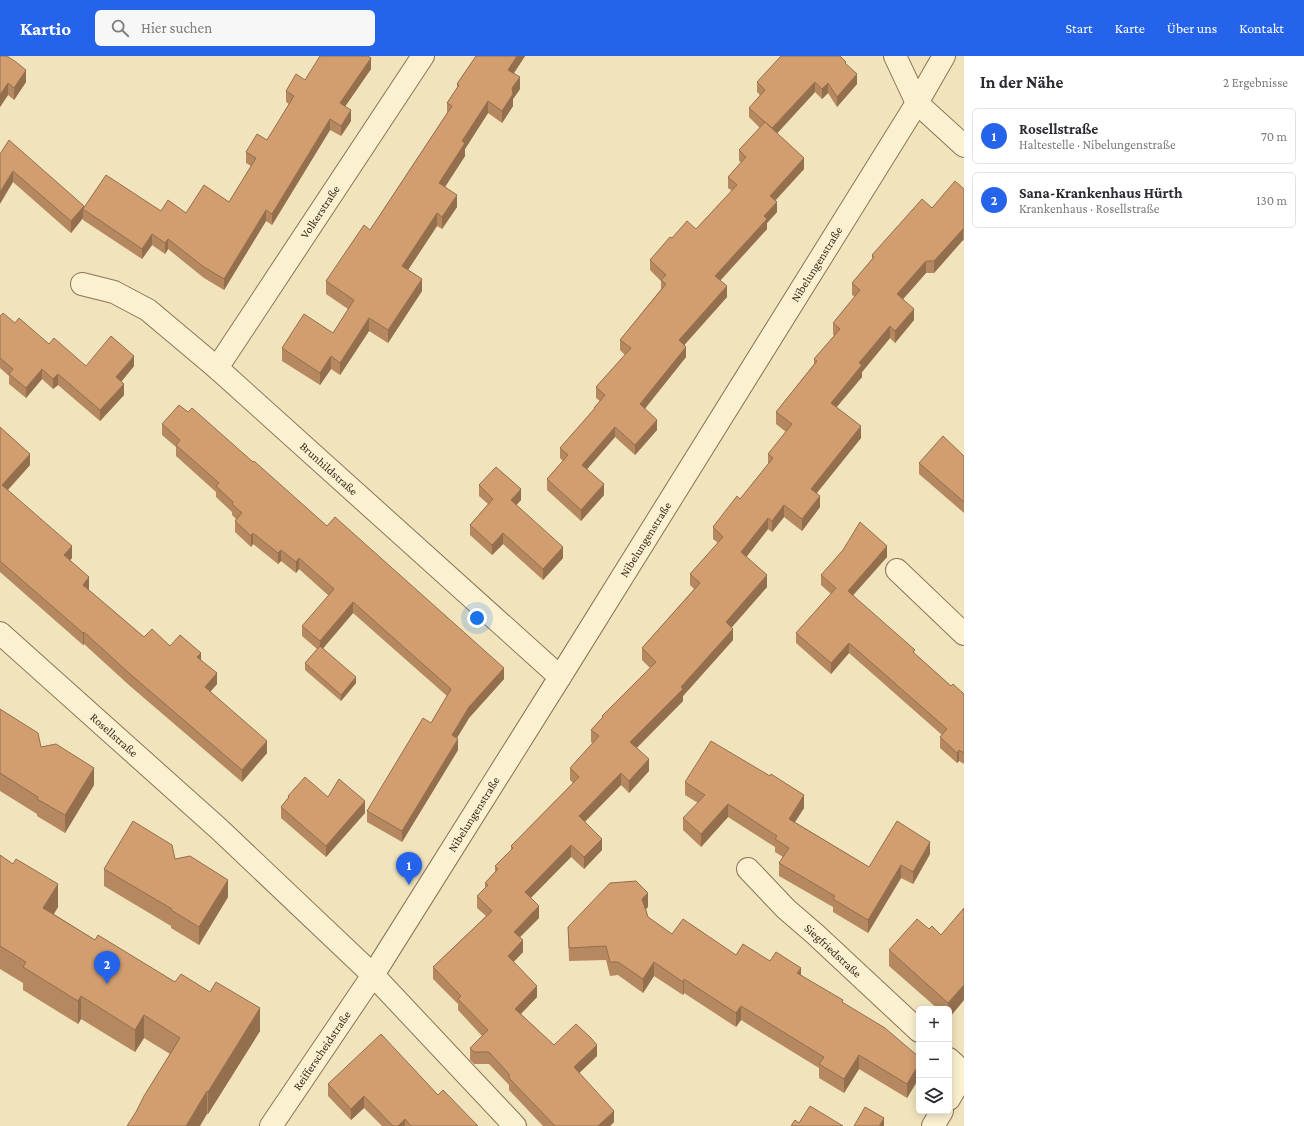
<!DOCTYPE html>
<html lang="de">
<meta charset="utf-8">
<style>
body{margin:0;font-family:"Crimson Pro",serif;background:#f7f7f7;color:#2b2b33}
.controls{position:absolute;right:12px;bottom:12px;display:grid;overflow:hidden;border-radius:6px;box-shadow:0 2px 10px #0003}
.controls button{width:36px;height:36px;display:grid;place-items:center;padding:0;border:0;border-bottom:1px solid #e1e1e2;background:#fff;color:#2b2b33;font:20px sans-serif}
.you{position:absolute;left:477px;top:562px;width:14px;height:14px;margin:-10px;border:3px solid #fff;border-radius:50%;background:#1a73e8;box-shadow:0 0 0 6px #1a73e833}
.badge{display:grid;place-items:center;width:26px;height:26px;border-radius:50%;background:#2563eb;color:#fff;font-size:13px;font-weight:700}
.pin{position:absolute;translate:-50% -33px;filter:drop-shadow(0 1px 2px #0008)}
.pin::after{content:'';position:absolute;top:21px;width:14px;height:12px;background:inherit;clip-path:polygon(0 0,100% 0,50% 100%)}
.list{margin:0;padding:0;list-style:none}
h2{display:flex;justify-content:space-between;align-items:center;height:52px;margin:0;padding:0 16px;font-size:17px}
h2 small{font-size:13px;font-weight:400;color:#7c7c81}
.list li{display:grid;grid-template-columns:26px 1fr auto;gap:12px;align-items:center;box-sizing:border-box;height:56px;margin:0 8px 8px;padding:0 8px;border:1px solid #e1e1e2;border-radius:6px}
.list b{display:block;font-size:15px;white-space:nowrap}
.list p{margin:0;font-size:13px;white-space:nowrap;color:#7c7c81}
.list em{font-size:13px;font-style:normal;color:#7c7c81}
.icon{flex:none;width:22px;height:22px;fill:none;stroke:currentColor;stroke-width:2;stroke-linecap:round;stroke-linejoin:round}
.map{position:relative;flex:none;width:964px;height:1070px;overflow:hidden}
header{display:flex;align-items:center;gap:24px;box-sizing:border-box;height:56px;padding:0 20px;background:#2563eb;color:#fff}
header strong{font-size:19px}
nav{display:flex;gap:22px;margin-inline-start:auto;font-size:14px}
.search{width:280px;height:36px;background:#f7f7f7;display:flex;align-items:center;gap:10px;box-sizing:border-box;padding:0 14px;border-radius:6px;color:#7c7c81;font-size:15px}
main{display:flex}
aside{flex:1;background:#fff}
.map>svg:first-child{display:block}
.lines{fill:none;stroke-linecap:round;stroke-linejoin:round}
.minor-casing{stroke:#8a7455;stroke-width:24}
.minor{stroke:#fbf1d1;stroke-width:22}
.wall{fill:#b58860}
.shaded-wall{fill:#936f4e}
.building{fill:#d29e70;stroke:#936f4e}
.labels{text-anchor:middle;stroke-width:3.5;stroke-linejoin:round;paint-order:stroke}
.street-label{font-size:12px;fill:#382a1b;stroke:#f8edcd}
</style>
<header>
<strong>Kartio</strong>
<div class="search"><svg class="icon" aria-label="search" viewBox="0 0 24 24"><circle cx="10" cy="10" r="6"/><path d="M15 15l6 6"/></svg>Hier suchen</div>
<nav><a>Start</a><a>Karte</a><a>Über uns</a><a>Kontakt</a></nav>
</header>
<main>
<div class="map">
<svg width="964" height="1070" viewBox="0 0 964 1070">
<rect width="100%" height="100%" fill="#f1e4bd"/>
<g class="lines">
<g class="minor-casing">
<g id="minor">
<path d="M895 0 917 47 964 90"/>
<path id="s1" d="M82 228 114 236 148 254 217 312 560 621"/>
<path id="s2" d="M217 312 423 0"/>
<path d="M897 514 964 578"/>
<path id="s3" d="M0 577 219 773 373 919 515 1070"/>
<path id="s4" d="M748 813 786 853 815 878 919 975"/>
<path d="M949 1003 964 1017"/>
<path d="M949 1043 964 1017"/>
<path id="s5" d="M271 1070 373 919 560 621 917 47 944 0"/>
<path d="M933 1070 942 1055"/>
</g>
</g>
<use href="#minor" class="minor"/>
</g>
<path class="wall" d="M0 0 26 26 14 44 8 39 0 51Z
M476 0H525L514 17 520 33 513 43V50L502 67 488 57 465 93V100L445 131 457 151 442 173 437 170 408 214 422 235 388 287 369 275 340 319 331 313 320 329 282 305V292L333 277 348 253 326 238V225L370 174 447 57V47L457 32V28Z
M846 8 857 28 837 51 828 37 822 43 815 36 777 77 804 113 775 145 777 156 767 167V173L720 225 727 241 684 289 686 301 645 352 657 374 635 399 615 381 587 413 604 439 581 465 547 434V423L563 405 560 402V392L594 354V352L600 345 596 342V331L625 299 620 294V284L661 233V225L650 214V204L672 182 696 173 732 135 728 132V121L741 106 739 105V94L760 72 749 61V52L760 39 757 36V26Z
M371 13 345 50 351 65 341 80 330 74 272 169 266 165 224 234 204 222 168 193 165 198 152 189 142 203 83 164V162L71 177 13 126 0 98 84 152 161 155 186 157 229 146 251 110 246 107V96L267 84 289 48 286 46V35L305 24Z
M964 133V185L963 184 934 217H926L903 243 914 264 895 287 890 282 862 316V321L836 351 861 382 817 437 820 451 802 475 784 461 772 476 768 473 746 501 767 531 731 571 733 584 683 640V645L637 692 649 715 629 737 621 729 585 766 602 794 584 813 571 801 530 842 539 862 520 881 523 896 513 906 537 941 521 958 554 989 597 1000 579 1017 614 1066 610 1070H543L509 1034V1029L489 1008H474L470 1004V992L482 980 458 954V948L433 923V911L486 860 477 852V840L485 833V827L495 816V810L511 794V790L573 727 570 724V712L593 687 591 686V674L602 662V660L650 612 642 604V592L694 533 690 529V518L718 487 713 483V471L740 443 768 408V398L786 376 776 368V356L814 308V303L834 280 833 278V267L855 241 852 239V227L872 203V199L932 152Z
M0 260 15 267 86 310H134L121 326 124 339 100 365 58 329 53 333 42 323 26 342 9 328V320L0 312Z
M188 356 253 406 327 470 504 623 469 662 457 682 458 694 402 786 367 766V755L431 667 447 640 353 557 323 592 356 627 341 645 305 614V607L317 593 302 580V570L329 540 299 513 296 517 281 505 278 508 253 488 251 491 235 476V465L236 463 232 459V456L216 441V436L176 400V391L162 379V368Z
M0 371 30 409 8 434 72 502 70 504 89 533V534L144 581 170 590 201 603 217 628 210 636 267 697 242 726 130 630 84 588 83 589 0 516Z
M964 400V457L919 418V407Z
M479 429 521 444 516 449 563 502 543 524 503 488 492 499 470 479V469L488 448 479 440Z
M887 501 853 539 915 598 951 630 964 638V708L959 705 957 707 940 692V681L942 679 849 597 831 618 796 587V577L831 538 821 529V519Z
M0 653 41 691 94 729 65 777 37 760V758L0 735Z
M685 726 804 752 795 766 869 811 930 798 913 828 901 822 868 877 833 856V851L779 820V807L783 801 775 796V791L728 761 701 791 683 774V762L698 747 685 739Z
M288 740 328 741 365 757 326 801 281 762V751L288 742Z
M0 799 58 851 54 858 95 884 175 926 260 975 208 1058H207L136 1056 170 998 144 982 135 996 81 963 78 968 23 934V927L0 913Z
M104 813 228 841 199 889 171 872V870L104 830Z
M648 851 646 853 648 861 672 878 736 899 770 905 801 919 843 947 919 1001V1022L907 1042 859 1013 844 1037 819 1022V1012L741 964 736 971 684 937 683 939 654 920 643 937 618 919 610 920 606 904 569 905 568 871Z
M964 852V944L949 962V953H938L889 910V894L929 873 941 879Z
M328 1028 438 1039 478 1070H382L364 1052 351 1064 328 1040Z"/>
<path class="shaded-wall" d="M517 0H525L508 26V14Z
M371 2V13L340 58V47Z
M26 14V26L14 44V32Z
M857 18V28L837 51V41Z
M520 21V33L513 43V50L502 67V55L512 32Z
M815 26V36L772 83V73Z
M8 27V39L0 51V39Z
M828 27V37L822 43V33Z
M488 45V57L465 93V100L439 140V127L462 85Z
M351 54V65L341 80V70Z
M330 63V74L272 169V158Z
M804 102V113L770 150V140Z
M13 115V126L0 148V136Z
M457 139V151L442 173V161Z
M777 146V156L767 167V173L715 230V220L764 160Z
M84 150V154L83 153V162L71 177V165Z
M266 154V165L224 234V223Z
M437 157V170L402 223V210Z
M963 173V184L934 217V205Z
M152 178V189L142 203V193Z
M168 183V193L165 198V187Z
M926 205V217L897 250V238Z
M422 223V235L388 287V274Z
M727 230V241L679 295V284Z
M914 253V264L895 287V275Z
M369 262V275L340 319V307Z
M890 270V282L862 316V321L831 358V347L859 307Z
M686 291V301L640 359V348Z
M134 300V310L116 332V321Z
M331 300V313L320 329V317Z
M42 313V323L26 342V332Z
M58 318V329L53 333V323Z
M124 328V339L100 365V354Z
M657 364V374L635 399V389Z
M861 370V382L811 444V433Z
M615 371V381L582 419V409Z
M30 398V409L2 440V429Z
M604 428V439L581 465V454Z
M521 433V444L511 455V444Z
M820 440V451L802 475V463Z
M784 449V461L772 476V465Z
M768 462V473L741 508V496Z
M253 477V488L251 491V480Z
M503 477V488L492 499V489Z
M72 490V502L64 511V499Z
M887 490V501L848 545V535Z
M563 491V502L543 524V513Z
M281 494V505L278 508V497Z
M299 502V513L296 517V506Z
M767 519V531L726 578V566Z
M89 521V533L83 540V529Z
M353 546V557L320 596V585Z
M733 573V584L683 640V645L630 698V686Z
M84 576V588L83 589V577Z
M849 587V597L831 618V607Z
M201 597V608L197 601Z
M504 612V623L469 662 452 690V679L469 651Z
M217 617V628L205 642V631Z
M356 621V627L341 645V639Z
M458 683V694L402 786V775Z
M267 685V697L242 726V714Z
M959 694V705L957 707V697Z
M649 703V715L629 737V725Z
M94 712V729L65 777V759Z
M621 717V729L579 771V760Z
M804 739V752L789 775V763Z
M365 745V757L326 801V790Z
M728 748V761L701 791V778Z
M602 783V794L584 813V801Z
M930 786V798L913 828V816Z
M571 789V801L525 848V836Z
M901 809V822L868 877V864Z
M228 824V841L199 889V871Z
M58 828V851L43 874V852Z
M648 837V851L642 857V843Z
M539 850V862L514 887V876Z
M523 884V896L508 912V900Z
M654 906V920L643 937V923Z
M801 912V925L797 917Z
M684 923V937L683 939V926Z
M964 929V944L949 962 948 947Z
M537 930V941L515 964V953Z
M81 940V963L78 968V945Z
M741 950V964L736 971V957Z
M260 952V975L208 1058V1036Z
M144 959V982L135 996V974Z
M597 989V1000L574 1022V1011Z
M859 999V1013L844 1037V1023Z
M919 1008V1022L907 1042V1028Z
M207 1035V1058L200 1070H186Z
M364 1040V1052L351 1064V1053Z
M614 1055V1066L610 1070H598Z
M884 1062V1070H879Z
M405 1063V1070H398Z"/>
<path class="building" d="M0 0H7L16 6 26 14 14 32 8 27 0 39Z
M320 0H368L371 2 340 47 351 54 341 70 330 63 272 158 266 154 224 223 204 211 168 183 165 187 152 178 142 193 83 153 106 119 161 155 168 144 186 157 204 129 229 146 256 102 246 96 257 78 267 84 294 40 286 35 296 18 305 24Z
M476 0H517L508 14 520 21 512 32 513 38 502 55 488 45 462 85 465 87 439 127 457 139 442 161 437 157 402 210 422 223 388 274 369 262 340 307 331 300 320 317 282 292 304 258 333 277 354 244 326 225 364 169 370 174 452 50 447 47 459 29 457 28Z
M781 0H840L846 6 845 7 857 18 837 41 828 27 822 33 815 26 772 72 749 52 765 34 757 26Z
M765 66 804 102 770 140 777 146 764 160 767 163 715 220 727 230 679 284 686 291 640 348 657 364 635 389 615 371 582 409 604 428 581 454 547 423 568 399 560 392 595 352H594L605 339 596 331 631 292 620 284 666 228 661 224 666 219 650 204 670 181 672 182 687 165 696 173 737 129 728 121 746 101 739 94Z
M9 84 84 150 71 165 13 115 0 136V98Z
M955 125 964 133V174L963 173 934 205H926L897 238 914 253 895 275 890 270 859 307 862 309 831 347 861 370 811 433 820 440 802 463 784 449 772 465 768 462 741 496 767 519 726 566 733 573 681 631 683 633 630 686 649 703 629 725 621 717 579 760 602 783 584 801 571 789 525 836 539 850 514 876 523 884 508 900 537 930 515 953 554 989 576 968 591 982 597 989 574 1011 614 1055 598 1070H555L509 1022V1018L489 996H474L470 992 488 974 458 943 461 940 433 911 492 855 477 840 488 829 485 827 498 813 495 810 513 792 511 790 579 721 570 712 599 680 591 674 603 661 602 660 656 606 642 592 700 527 690 518 723 481 713 471 737 440 740 443 773 402 768 398 792 368 776 356 817 305 814 303 840 273 833 267 860 234 852 227 874 201 872 199 922 143 932 152Z
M3 257 15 267 19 262 49 288 54 282 86 310 111 280 134 300 116 321 124 328 100 354 58 318 53 323 42 313 26 332 9 318 13 313 0 302V260Z
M179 349 188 356 192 352 253 406 254 405 327 470 335 461 504 612 469 651 452 679 458 683 402 775 367 755 423 662 431 667 451 633 353 546 320 585 302 570 334 533 299 502 296 506 281 494 278 497 253 477 251 480 235 465 242 457 232 448 233 446 216 430 219 427 176 389 180 384 162 368Z
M0 371 30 398 2 429 72 490 64 499 89 521 83 529 144 581 152 573 170 590 180 579 201 597 197 601 217 617 205 631 267 685 242 714 130 618 84 576 83 577 0 505Z
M943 380 964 400V446L919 407Z
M496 411 521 433 511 444 563 491 543 513 503 477 492 489 470 469 493 443 479 429Z
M860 466 887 490 848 535 915 594 913 596 951 630 953 628 964 638V697L959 694 957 697 940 681 947 673 849 587 831 607 796 577 836 532 821 519 843 494Z
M320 590 356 621 341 639 305 607Z
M0 653 38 677 41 691 56 688 94 712 65 759 37 743 38 741 0 717Z
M711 685 770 720 771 718 804 739 789 763 869 811 897 765 930 786 913 816 901 809 868 864 833 843 835 840 779 807 789 792 775 783 777 780 728 748 701 778 683 762 705 739 685 726Z
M305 721 328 741 339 723 365 745 326 790 281 751 289 741 288 740Z
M133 765 172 789 175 803 190 800 228 824 199 871 171 854 172 853 104 813Z
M0 799 13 808 16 803 58 828 43 852 95 884 98 879 175 926 181 918 210 936 216 926 260 952 208 1036 207 1035 186 1070H127L136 1056 144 1040 180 982 144 959 135 974 81 940 78 945 23 911 26 906 0 890Z
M636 825 648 837 642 843 648 861 672 878 683 863 736 899 743 888 770 905 776 896 801 912 797 917 843 944 842 946 885 972 919 1001V1008L907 1028 859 999 844 1023 819 1008 824 1001 741 950 736 957 684 923 683 926 654 906 643 923 618 906H610L606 890 569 892 568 871 610 827Z
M964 852V929L948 947 889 894 917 863 929 873 932 870 941 879Z
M381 978 438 1039 443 1034 478 1070H411L405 1063 398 1070H393L364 1040 351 1053 328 1028Z
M810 1050 843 1070H791L795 1064 799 1067Z
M865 1051 884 1062 879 1070H854Z"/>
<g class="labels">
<g class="street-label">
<text dy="4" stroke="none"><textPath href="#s2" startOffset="187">Volkerstraße</textPath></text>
<text dy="4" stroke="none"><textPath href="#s5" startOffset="1020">Nibelungenstraße</textPath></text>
<text dy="4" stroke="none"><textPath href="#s1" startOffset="312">Brunhildstraße</textPath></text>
<text dy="4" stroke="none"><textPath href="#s5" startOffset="696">Nibelungenstraße</textPath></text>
<text dy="4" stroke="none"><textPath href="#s3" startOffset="153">Rosellstraße</textPath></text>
<text dy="4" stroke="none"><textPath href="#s5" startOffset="372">Nibelungenstraße</textPath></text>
<text dy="4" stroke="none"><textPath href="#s4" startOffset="118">Siegfriedstraße</textPath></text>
<text dy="4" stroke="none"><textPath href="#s5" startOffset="91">Reifferscheidstraße</textPath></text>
</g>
</g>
</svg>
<div class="controls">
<button>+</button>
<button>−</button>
<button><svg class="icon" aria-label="layers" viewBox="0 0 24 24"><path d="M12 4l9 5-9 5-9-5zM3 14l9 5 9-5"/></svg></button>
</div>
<div class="you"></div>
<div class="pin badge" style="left:409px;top:829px">1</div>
<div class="pin badge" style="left:107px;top:928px">2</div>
</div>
<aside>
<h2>In der Nähe<small>2 Ergebnisse</small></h2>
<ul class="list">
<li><span class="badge">1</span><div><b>Rosellstraße</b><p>Haltestelle · Nibelungenstraße</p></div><em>70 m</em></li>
<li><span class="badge">2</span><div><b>Sana-Krankenhaus Hürth</b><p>Krankenhaus · Rosellstraße</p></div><em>130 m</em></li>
</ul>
</aside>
</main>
